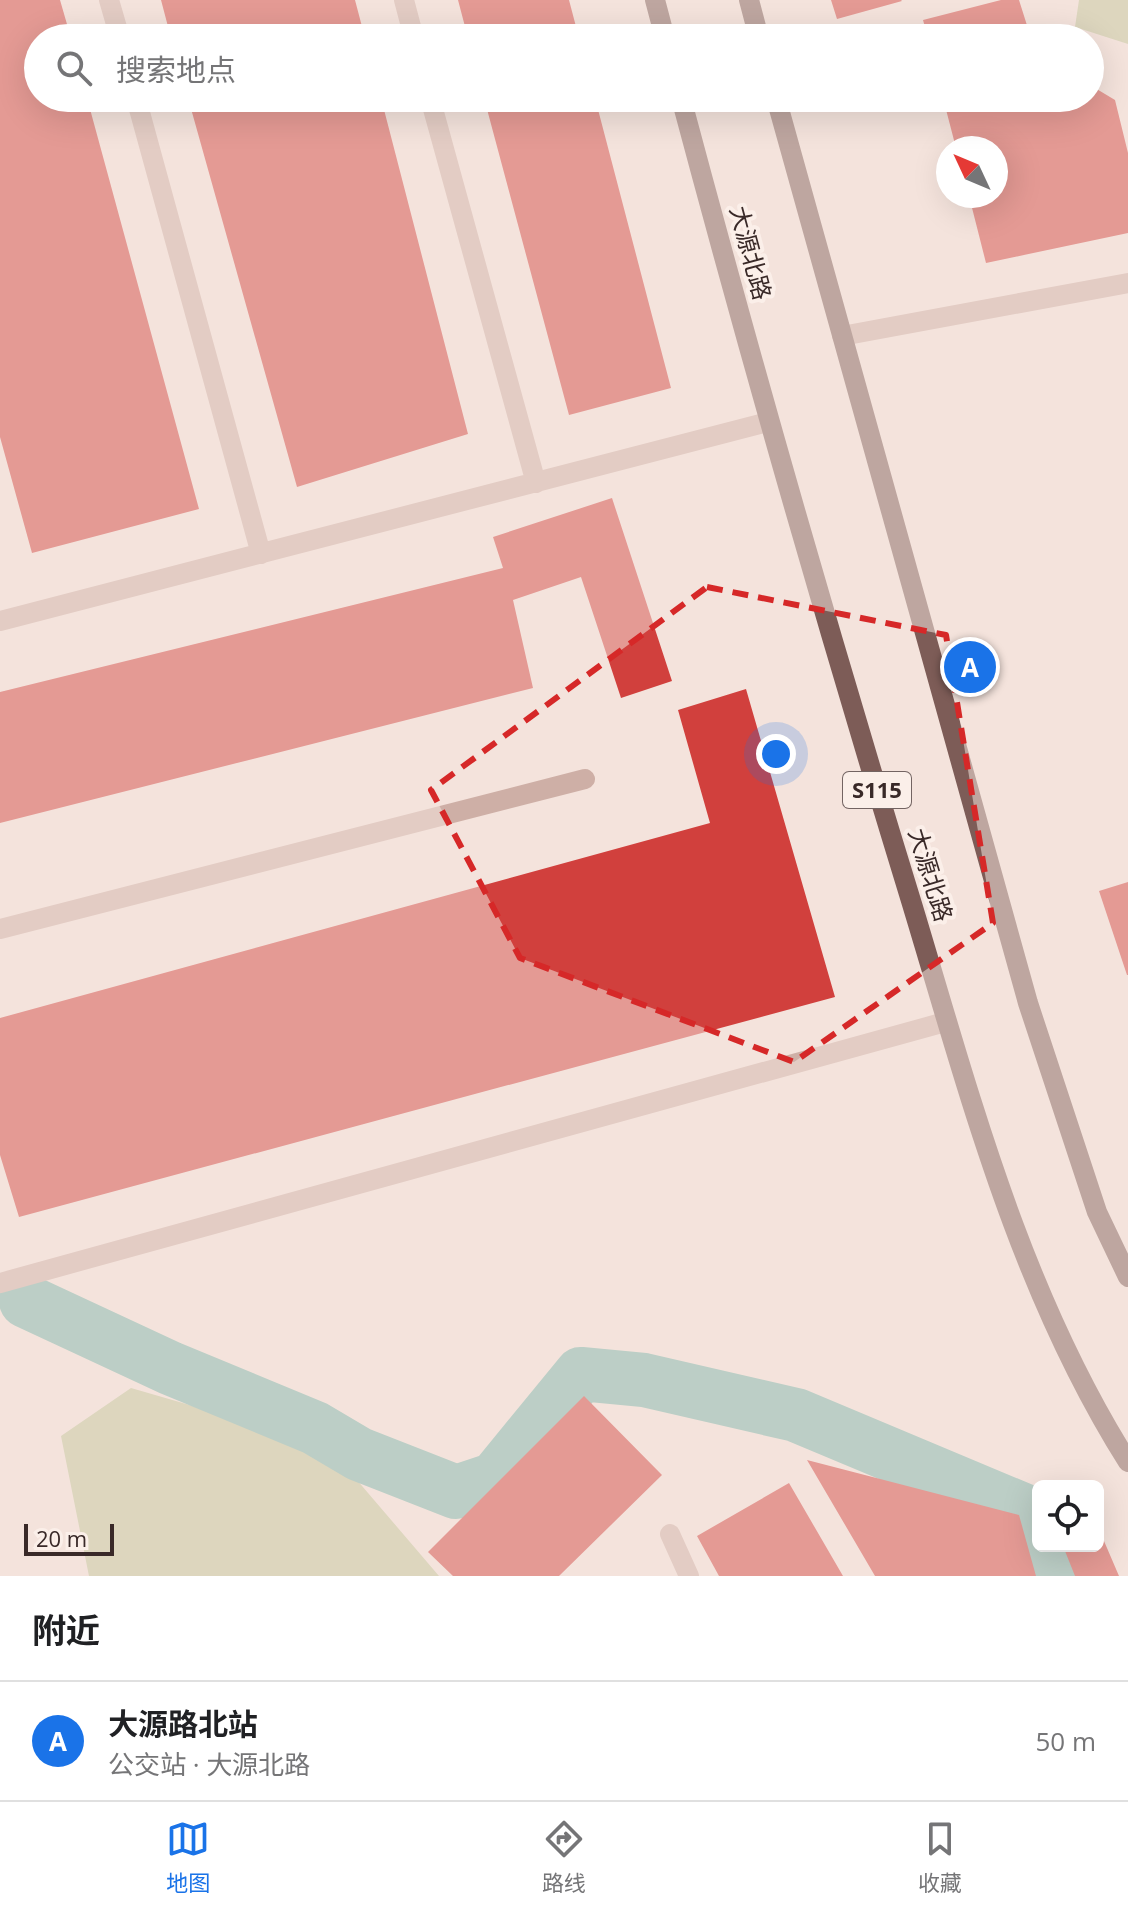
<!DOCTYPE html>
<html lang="zh">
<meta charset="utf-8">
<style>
body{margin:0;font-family:"Open Sans","Noto Sans SC",sans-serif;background:#f6f6f6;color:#202124}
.controls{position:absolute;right:24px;bottom:24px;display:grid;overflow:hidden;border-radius:12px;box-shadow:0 8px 32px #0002}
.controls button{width:72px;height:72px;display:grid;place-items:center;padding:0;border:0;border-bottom:2px solid #e0e0e0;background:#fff;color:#202124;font:40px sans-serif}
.compass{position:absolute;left:936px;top:136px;width:72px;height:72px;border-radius:50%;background:#fff;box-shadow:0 8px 32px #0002;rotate:314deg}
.scale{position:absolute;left:24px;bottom:20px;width:90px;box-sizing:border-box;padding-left:8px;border:4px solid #392928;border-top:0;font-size:22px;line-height:28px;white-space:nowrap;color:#392928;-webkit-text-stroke:6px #fbefe9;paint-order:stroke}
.you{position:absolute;left:776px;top:754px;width:28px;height:28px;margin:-20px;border:6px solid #fff;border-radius:50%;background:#1a73e8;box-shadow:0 0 0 12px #1a73e833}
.badge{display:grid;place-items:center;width:52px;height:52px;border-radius:50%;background:#1a73e8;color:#fff;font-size:26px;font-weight:700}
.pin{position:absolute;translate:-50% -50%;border:4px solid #fff;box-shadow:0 2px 8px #0006}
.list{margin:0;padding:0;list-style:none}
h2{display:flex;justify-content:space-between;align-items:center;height:104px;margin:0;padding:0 32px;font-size:34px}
h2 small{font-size:26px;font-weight:400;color:#757577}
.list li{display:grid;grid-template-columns:52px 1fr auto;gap:24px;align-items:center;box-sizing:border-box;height:120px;padding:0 32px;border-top:2px solid #e0e0e0}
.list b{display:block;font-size:30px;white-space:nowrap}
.list p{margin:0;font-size:26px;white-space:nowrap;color:#757577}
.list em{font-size:26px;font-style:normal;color:#757577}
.icon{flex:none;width:44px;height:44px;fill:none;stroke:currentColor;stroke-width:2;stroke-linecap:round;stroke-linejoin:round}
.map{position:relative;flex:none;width:1128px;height:1576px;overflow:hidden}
.search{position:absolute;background:#fff;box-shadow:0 8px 32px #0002;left:24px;right:24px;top:24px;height:88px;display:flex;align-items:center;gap:20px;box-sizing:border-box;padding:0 28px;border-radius:44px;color:#757577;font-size:30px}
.sheet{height:224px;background:#fff}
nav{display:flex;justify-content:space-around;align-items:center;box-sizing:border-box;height:112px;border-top:2px solid #e0e0e0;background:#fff;font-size:22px;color:#757577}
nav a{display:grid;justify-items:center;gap:4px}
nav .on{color:#1a73e8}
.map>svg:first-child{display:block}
.green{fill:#c0c59a}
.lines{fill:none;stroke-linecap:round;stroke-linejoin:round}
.river{stroke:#78b4aa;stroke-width:54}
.building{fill:#d1403d}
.minor{stroke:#ceafa6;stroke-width:20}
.major{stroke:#7d5c57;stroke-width:20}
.marked{fill:none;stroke:#d62828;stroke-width:6;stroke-dasharray:16 10;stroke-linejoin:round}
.labels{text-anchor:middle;stroke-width:8;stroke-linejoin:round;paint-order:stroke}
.shield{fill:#fbefe9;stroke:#736462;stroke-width:2}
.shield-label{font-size:22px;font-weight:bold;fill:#392928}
.street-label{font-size:24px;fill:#392928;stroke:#fbefe9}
</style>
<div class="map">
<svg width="1128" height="1576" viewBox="0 0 1128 1576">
<rect width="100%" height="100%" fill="#f4e3dc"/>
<path class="green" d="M1079 0H1128V44L1075 27Z
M131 1388 327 1445 439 1576H89L61 1436Z"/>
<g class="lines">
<path class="river" d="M26 1301 170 1368 315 1428 359 1454 456 1492 495 1479 581 1374 644 1380 796 1415 1030 1513 1038 1533
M1043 1546 1055 1576"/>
</g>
<path class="building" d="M0 0H60L71 38H38V98H87L199 509 32 553 0 437Z
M161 0H355L365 38H171Z
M458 0H569L579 38H468Z
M831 0H901L902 1 837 19Z
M1001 0H1019L1031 38H928L923 20Z
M1090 85 1115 100 1128 153V233L986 263 969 196H996V148H956L943 98H1090Z
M188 98H381L468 434 297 487Z
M484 98H595L671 388 569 415Z
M612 498 672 681 621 698 581 577 513 600 533 688 0 823V692L503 568 493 537Z
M746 689 835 997 19 1217 0 1155V1018L710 823 678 710Z
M1128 882V975H1127L1099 891Z
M584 1396 662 1475 559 1576H453L428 1552Z
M807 1460 1019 1515 1036 1576H875Z
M789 1483 843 1576H719L697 1536Z
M1098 1527 1119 1576H1075L1063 1546H1098Z"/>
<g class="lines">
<path class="minor" d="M109 0 120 38
M404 0 414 38
M136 98 261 554
M430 98 536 483
M842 336 1128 283
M0 621 768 422
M0 929 585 779
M0 1283 945 1022
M670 1534 689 1576"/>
<path class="major" d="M655 0 665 38
M749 0 759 38
M681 98C753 368 830 637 912 904 970 1096 1020 1291 1128 1462
M776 98 1028 1003 1097 1212 1128 1277"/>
</g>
<path d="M0 0H1128V1576H0ZM707 587 946 635 993 923 794 1062 520 958 431 790Z" fill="#f4e3dc" fill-opacity=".55" fill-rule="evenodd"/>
<path class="marked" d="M707 587 946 635 993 923 794 1062 520 958 431 790Z"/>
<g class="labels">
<rect class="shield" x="843" y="772" width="68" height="36" rx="6"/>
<g class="shield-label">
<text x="877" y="798">S115</text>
</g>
<g class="street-label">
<text transform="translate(750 253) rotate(75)" y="8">大源北路</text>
<text transform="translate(930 875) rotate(73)" y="8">大源北路</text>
</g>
</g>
</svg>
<div class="controls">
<button><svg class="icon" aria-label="locate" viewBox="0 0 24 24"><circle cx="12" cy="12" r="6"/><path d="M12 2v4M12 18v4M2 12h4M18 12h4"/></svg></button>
</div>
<svg class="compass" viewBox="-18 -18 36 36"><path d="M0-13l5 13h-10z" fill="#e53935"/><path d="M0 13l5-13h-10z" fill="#757577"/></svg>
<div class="scale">20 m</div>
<div class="you"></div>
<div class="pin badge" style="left:970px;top:667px">A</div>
<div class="search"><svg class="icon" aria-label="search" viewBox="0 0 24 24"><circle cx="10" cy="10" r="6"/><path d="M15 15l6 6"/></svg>搜索地点</div>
</div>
<section class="sheet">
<h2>附近<small></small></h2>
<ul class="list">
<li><span class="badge">A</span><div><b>大源路北站</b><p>公交站 · 大源北路</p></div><em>50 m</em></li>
</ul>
</section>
<nav>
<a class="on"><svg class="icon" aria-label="map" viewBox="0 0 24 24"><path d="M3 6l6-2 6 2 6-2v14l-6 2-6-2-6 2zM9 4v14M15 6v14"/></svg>地图</a>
<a><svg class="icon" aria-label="directions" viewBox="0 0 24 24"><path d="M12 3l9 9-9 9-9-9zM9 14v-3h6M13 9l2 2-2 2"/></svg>路线</a>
<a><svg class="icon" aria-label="saved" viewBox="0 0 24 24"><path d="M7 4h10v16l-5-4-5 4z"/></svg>收藏</a>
</nav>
